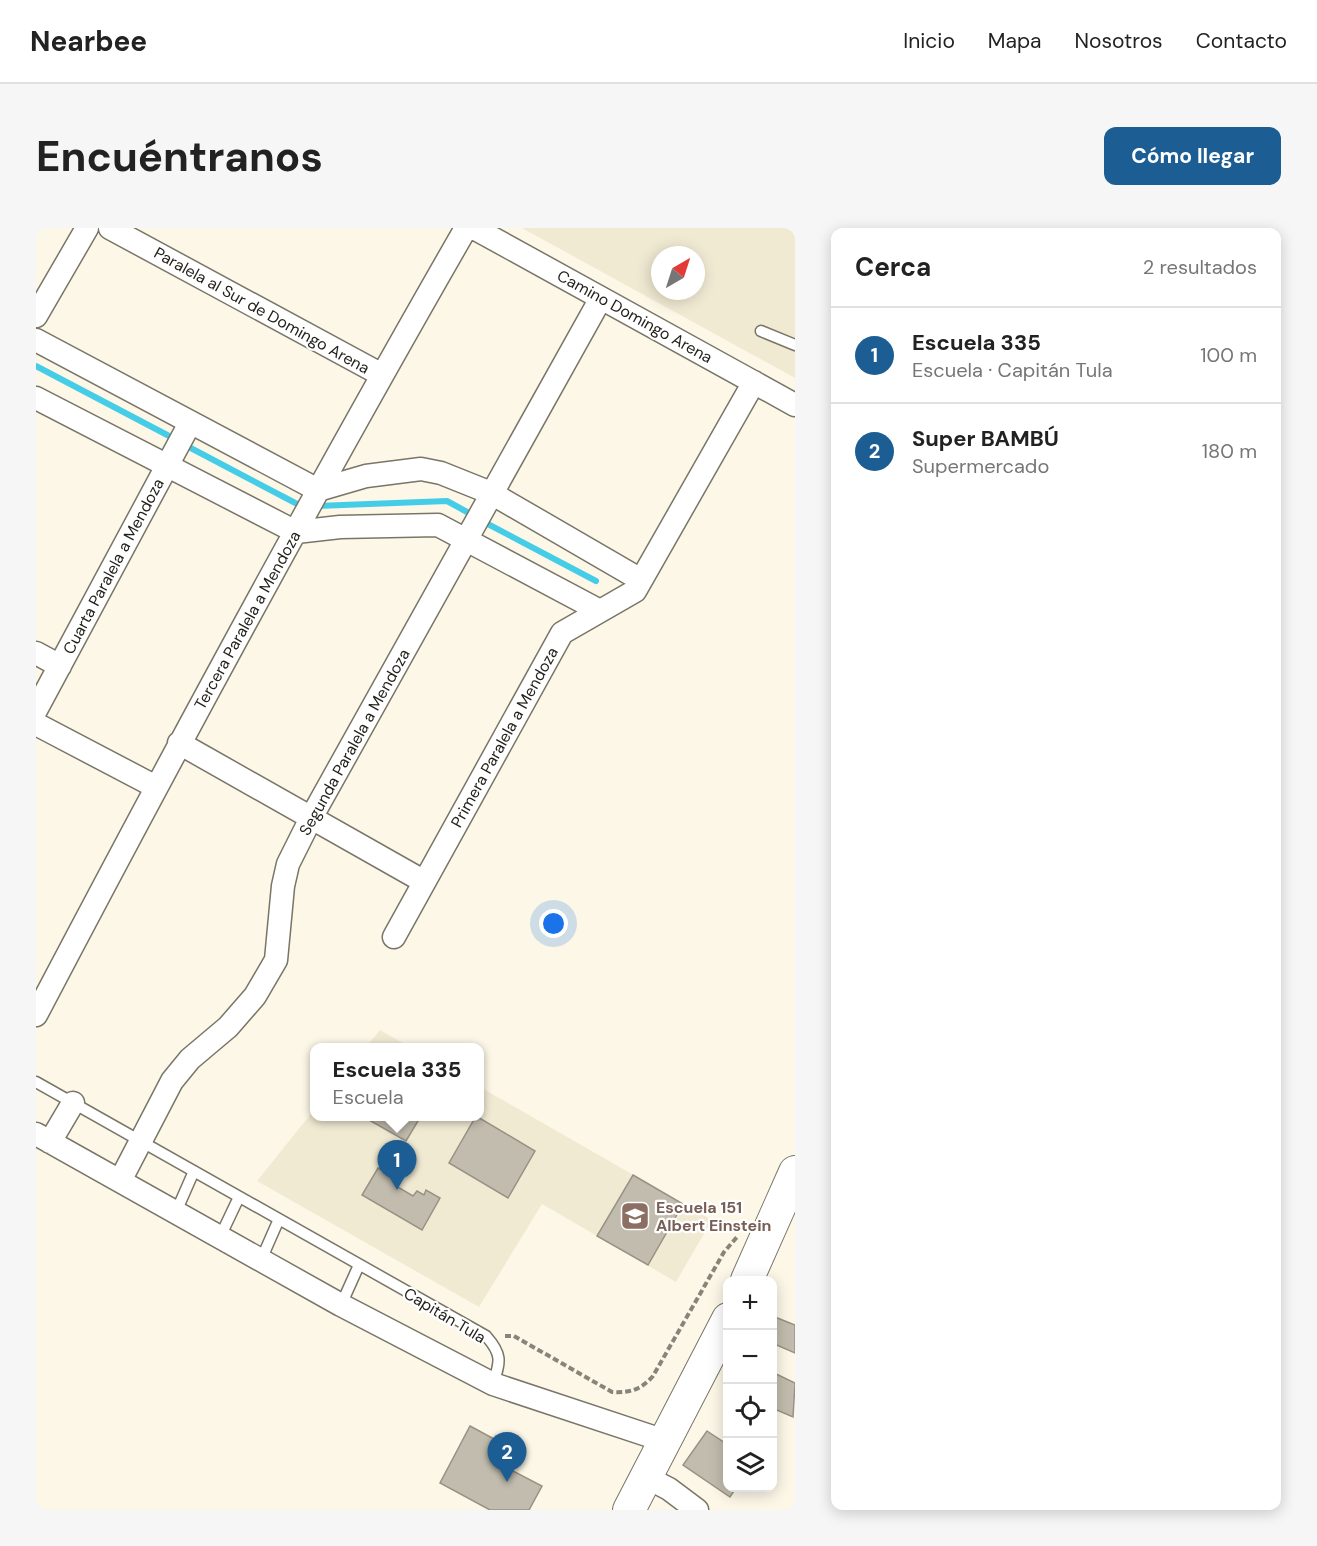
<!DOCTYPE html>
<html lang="es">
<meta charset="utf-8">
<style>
body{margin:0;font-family:"DM Sans",sans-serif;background:#f6f6f6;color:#222}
.controls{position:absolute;right:18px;bottom:18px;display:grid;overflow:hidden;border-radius:12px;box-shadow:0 3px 15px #0003}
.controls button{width:54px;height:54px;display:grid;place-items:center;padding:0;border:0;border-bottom:2px solid #e0e0e0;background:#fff;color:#222;font:30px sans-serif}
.compass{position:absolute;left:615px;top:18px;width:54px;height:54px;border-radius:50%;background:#fff;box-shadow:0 3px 15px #0003;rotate:39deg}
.you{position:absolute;left:518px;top:696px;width:21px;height:21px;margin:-15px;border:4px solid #fff;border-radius:50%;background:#1a73e8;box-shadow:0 0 0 9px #1a73e833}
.badge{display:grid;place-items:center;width:39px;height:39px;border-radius:50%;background:#1c5e94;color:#fff;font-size:20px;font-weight:700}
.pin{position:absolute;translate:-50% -50px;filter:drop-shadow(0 2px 3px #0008)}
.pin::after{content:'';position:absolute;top:32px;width:21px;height:18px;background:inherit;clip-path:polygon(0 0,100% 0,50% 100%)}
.popup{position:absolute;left:274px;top:815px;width:174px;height:78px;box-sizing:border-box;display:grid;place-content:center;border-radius:12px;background:#fff;filter:drop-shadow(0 2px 4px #0005);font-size:20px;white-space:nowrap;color:#767676}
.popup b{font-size:22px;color:#222}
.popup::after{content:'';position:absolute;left:50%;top:100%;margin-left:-12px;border:12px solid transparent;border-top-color:#fff}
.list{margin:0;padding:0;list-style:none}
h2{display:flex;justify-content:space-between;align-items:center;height:78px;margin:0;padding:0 24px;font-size:26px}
h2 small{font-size:20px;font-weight:400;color:#767676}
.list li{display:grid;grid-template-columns:39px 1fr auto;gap:18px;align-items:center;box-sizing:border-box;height:96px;padding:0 24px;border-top:2px solid #e0e0e0}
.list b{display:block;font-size:22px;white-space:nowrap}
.list p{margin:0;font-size:20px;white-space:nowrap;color:#767676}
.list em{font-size:20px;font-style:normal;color:#767676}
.icon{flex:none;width:33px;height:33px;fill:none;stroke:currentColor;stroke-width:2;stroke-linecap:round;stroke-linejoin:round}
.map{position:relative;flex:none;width:759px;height:1282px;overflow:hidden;border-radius:12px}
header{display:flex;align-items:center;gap:36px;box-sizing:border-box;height:84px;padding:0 30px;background:#fff;border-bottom:2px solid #e0e0e0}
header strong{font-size:28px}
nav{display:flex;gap:33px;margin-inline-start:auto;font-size:21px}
.intro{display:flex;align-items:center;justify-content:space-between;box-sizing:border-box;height:144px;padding:0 36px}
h1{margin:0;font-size:42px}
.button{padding:15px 27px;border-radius:12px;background:#1c5e94;color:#fff;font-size:21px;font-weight:700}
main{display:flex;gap:36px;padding:0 36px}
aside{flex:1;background:#fff;border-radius:12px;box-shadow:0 3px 15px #0003}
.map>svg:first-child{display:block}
.built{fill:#f1ead3;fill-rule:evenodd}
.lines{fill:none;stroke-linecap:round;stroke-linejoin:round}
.stream{stroke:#45cde8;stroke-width:6}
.building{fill:#c1bcad;stroke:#979284;stroke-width:1.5}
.lane-casing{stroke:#797567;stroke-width:13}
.street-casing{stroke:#797567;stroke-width:25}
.secondary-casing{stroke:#797567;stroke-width:34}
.path{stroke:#878479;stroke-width:4;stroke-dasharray:6 3;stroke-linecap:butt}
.lane{stroke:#fff;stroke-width:10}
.street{stroke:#fff;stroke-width:22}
.secondary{stroke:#fff;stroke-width:32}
.labels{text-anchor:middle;stroke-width:4.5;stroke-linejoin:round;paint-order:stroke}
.street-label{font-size:16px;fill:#211f19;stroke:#fff}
.education-label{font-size:16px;font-weight:bold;fill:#785e54;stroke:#fff;text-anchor:start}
</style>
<header>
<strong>Nearbee</strong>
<nav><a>Inicio</a><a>Mapa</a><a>Nosotros</a><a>Contacto</a></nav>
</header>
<div class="intro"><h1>Encuéntranos</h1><a class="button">Cómo llegar</a></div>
<main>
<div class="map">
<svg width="759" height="1282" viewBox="0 0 759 1282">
<rect width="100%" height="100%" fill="#fcf7e7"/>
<path class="built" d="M486 0H759V150ZM624 27H660V63H624Z
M344 802 374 819H330Z
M444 859 676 992 640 1054 506 976 443 1079 221 953 278 882V888H443Z"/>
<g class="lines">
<path class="stream" d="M0 138 135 209
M149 217 265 278
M281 278 411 273 431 284
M448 294 560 353"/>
</g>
<path class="building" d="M326 888H385L370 913Z
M440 888 499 923 472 970 413 935Z
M342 940 364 952 360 958 377 968 381 963 388 967 390 962 404 970 386 1002 326 967Z
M597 947 647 976 612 1037 561 1008Z
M739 1089 759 1097V1125L736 1115V1096Z
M736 1144 759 1155 757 1189 736 1180Z
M434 1198 484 1225 475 1242 506 1258 493 1282H454L404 1255Z
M671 1203 692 1217V1260H700L694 1269 647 1237Z"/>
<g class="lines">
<g class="lane-casing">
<path id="lane" d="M725 103 759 117
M0 854 450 1108C467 1127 464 1134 457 1156
M140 984 158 943
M184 1009 203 969
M225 1032 243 991
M305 1077 323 1037"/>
</g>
<g class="street-casing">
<path id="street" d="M74 0 346 147
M438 0 759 177
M0 88 51 0
M0 112 282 262 330 248 385 241 405 245 455 265 605 352
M0 170 260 304 304 299 402 297 564 383
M0 425 24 438
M0 482 154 195
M0 496 120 559
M143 515 387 653
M358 709 526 405 599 363 718 154
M0 787C139 522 281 259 430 0
M0 906 305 1077 457 1156 629 1213
M14 914 37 875
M84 953 136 853 154 831 192 799 219 768 240 732 247 658 252 636 275 590 565 70
M610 1249 633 1261 661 1282"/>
</g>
<g class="secondary-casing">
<path id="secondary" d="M711 1052 759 944
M593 1282 692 1091"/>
</g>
<path class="path" d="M469 1108H478L576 1164C593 1165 605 1162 617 1148L688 1024 701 1009"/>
<use href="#lane" class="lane"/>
<use href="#street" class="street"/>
<use href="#secondary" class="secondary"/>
</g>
<defs>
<g id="school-square" transform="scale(1.5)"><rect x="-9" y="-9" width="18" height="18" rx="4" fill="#8d6e63" stroke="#fff"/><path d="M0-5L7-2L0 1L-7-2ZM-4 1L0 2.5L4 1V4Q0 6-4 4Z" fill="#fff"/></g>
</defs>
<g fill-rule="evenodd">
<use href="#school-square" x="599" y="988"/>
</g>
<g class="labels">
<g class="street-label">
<text transform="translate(226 82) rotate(29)" y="6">Paralela al Sur de Domingo Arena</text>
<text transform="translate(599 88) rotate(29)" y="6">Camino Domingo Arena</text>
<text transform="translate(77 338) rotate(-62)" y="6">Cuarta Paralela a Mendoza</text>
<text transform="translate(211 392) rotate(-61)" y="6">Tercera Paralela a Mendoza</text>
<text transform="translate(468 509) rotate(-61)" y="6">Primera Paralela a Mendoza</text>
<text transform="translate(318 514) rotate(-61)" y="6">Segunda Paralela a Mendoza</text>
<text transform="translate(409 1087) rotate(31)" y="6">Capitán Tula</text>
</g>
<g class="education-label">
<text x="620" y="985">Escuela 151<tspan x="620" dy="18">Albert Einstein</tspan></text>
</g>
</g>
</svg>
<div class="controls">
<button>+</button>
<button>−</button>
<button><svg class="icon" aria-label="locate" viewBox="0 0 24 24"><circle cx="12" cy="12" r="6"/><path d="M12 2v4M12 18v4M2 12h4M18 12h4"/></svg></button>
<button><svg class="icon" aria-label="layers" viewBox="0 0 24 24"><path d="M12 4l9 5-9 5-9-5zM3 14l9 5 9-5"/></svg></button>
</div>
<svg class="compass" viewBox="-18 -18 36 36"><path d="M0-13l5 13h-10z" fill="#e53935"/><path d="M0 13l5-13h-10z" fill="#767676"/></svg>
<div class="you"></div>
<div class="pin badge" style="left:361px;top:962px">1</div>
<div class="popup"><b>Escuela 335</b>Escuela</div>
<div class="pin badge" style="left:471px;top:1254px">2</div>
</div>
<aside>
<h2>Cerca<small>2 resultados</small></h2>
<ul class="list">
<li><span class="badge">1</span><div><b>Escuela 335</b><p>Escuela · Capitán Tula</p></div><em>100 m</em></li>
<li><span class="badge">2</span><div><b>Super BAMBÚ</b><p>Supermercado</p></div><em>180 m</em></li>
</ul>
</aside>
</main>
